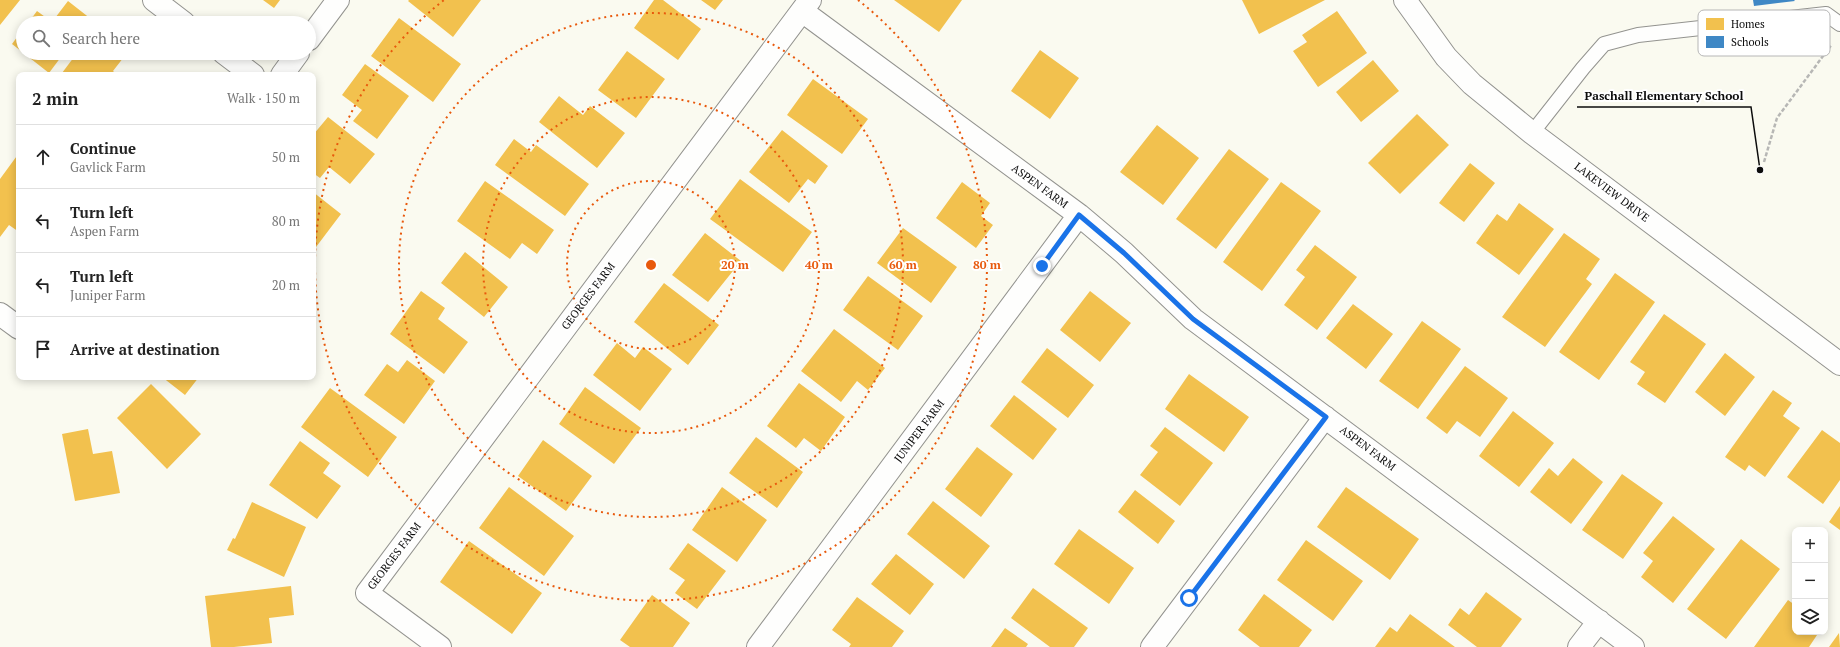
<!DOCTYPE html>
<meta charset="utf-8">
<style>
body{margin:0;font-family:"PT Serif",serif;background:#f6f6f6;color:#222}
.controls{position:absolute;right:12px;bottom:12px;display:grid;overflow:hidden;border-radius:8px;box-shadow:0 2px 10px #0003}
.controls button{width:36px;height:36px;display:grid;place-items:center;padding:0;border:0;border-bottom:1px solid #e0e0e0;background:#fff;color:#222;font:20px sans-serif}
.stop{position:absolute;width:12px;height:12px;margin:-9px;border:3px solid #1a73e8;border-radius:50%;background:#fff}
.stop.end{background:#1a73e8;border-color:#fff;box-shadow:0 1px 4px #0008}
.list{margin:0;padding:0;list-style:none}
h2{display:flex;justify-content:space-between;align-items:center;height:52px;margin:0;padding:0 16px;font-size:17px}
h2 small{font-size:13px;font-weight:400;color:#767676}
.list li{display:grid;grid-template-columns:26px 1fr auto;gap:12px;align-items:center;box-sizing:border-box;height:64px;padding:0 16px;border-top:1px solid #e0e0e0}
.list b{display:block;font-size:15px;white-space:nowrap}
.list p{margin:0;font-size:13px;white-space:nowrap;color:#767676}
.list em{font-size:13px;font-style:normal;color:#767676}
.icon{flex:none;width:22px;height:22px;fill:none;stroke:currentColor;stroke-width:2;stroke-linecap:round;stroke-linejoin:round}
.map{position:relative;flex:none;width:1840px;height:647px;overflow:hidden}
.search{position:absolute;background:#fff;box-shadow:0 2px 10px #0003;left:16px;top:16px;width:300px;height:44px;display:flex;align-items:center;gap:10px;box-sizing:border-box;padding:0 14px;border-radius:22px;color:#767676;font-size:15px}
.panel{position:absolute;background:#fff;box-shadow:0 2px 10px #0003;left:16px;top:72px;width:300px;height:308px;border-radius:8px}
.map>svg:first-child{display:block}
.homes{fill:#f2c14e}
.schools{fill:#3f88c5}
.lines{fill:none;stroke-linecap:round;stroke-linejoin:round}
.lane-casing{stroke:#93938f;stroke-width:16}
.street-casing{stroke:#93938f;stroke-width:24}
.path{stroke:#b7b7b5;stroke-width:2.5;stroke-dasharray:4 2;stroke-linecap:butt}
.lane{stroke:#fefefd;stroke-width:14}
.street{stroke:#fefefd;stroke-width:22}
.route{stroke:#1a73e8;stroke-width:5}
.ring{fill:none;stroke:#e8590c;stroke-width:2;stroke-dasharray:2 4}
.labels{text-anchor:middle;stroke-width:4;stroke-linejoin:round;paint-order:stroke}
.street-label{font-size:11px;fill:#0c0c0c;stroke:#fff}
.key{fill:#fff;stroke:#b6b6b6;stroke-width:1}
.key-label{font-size:11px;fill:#0c0c0c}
.centre{fill:#e8590c;stroke:#fff;stroke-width:2}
.ring-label{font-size:12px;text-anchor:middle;font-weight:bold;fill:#e8590c;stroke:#fff;stroke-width:4;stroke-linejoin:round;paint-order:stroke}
.leader{fill:none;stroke:#0c0c0c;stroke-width:1.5}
.callout-dot{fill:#0c0c0c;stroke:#fff;stroke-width:1.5}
.callout-label{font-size:12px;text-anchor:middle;font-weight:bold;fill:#0c0c0c;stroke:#fff;stroke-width:4;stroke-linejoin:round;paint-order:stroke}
</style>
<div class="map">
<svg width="1840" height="647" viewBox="0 0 1840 647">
<rect width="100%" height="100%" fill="#fafaf0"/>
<path class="homes" d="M0 0H20L0 25Z
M263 0H280L274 8Z
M409 0H481L453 37 408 1Z
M654 0H663L701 29 678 60 634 28Z
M701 0H723L715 10Z
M894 0H962L939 32Z
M1242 0H1325L1259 34Z
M68 1 91 19 87 23H28L37 11 52 22Z
M1337 11 1367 53 1318 87 1293 51 1307 42 1302 35Z
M399 18 461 64 433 102 371 56Z
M23 29V53H64L49 73 12 44Z
M1040 50 1079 78 1050 119 1011 91Z
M627 51 665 79 636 118 598 90Z
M77 53H127L113 71 117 75H65L62 73Z
M1373 60 1399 91 1361 122 1336 92Z
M365 64 409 96 377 139 353 121 362 110 342 95Z
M813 79 868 119 842 154 787 115Z
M559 96 583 115 590 106 625 133 597 168 539 122Z
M1417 114 1449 145 1400 194 1368 163Z
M328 117 375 154 350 184 329 167 320 178 313 173V135Z
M1157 125 1199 158 1163 205 1120 172Z
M782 130 828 166 815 184 808 179 789 203 749 172Z
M514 139 531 152 536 145 589 184 565 216 495 165Z
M1229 149 1269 179 1216 249 1176 219Z
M19 153V232L9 225 0 237V179Z
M1470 163 1495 183 1464 222 1439 203Z
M740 179 812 232 783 272 710 219Z
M485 181 554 230 537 254 522 243 510 259 457 221Z
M962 182 990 203 981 216 993 225 976 248 936 218Z
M1281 182 1321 211 1262 291 1223 262Z
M313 192 341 214 313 251Z
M1519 203 1554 229 1519 275 1476 243 1497 214 1507 221Z
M903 228 957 267 931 303 877 263Z
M705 233 741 261 708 302 672 275Z
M1564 233 1600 259 1586 279 1592 284 1545 347 1502 317Z
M1315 245 1357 277 1317 330 1284 305 1305 277 1296 270Z
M465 252 508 287 484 317 441 283Z
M1615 273 1655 302 1599 380 1559 352Z
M868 276 923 316 898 350 843 310Z
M664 283 719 325 688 365 634 322Z
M421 291 445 308 438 319 468 342 444 374 390 334Z
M1090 291 1131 323 1100 362 1060 330Z
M1353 304 1393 334 1366 369 1326 338Z
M1664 314 1706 344 1665 403 1637 384 1645 372 1630 362Z
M1422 321 1461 349 1418 409 1379 381Z
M834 329 885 368 868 390 857 381 841 402 801 371Z
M617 343 635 358 643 347 672 369 640 411 593 375Z
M1047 348 1094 385 1068 418 1021 382Z
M1725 353 1755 377 1725 416 1695 392Z
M407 360 435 381 404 424 364 395 387 364 398 372Z
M1465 366 1508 398 1480 437 1457 421 1447 434 1426 418Z
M1189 374 1249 417 1224 452 1165 409Z
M162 377H199L185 395Z
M799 383 845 417 821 451 804 438 796 448 767 426Z
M151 384 201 434 167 469 117 418Z
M585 387 641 428 614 464 559 424Z
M330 388 397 437 368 477 301 427Z
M1773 390 1792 403 1783 416 1800 428 1765 477 1749 465 1745 471 1725 457Z
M1014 395 1057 429 1033 460 990 426Z
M1513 411 1554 443 1519 487 1479 456Z
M1165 427 1213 463 1180 506 1140 475 1158 452 1150 446Z
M88 429 93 454 112 451 120 493 75 501 62 434Z
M1822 430 1840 443V480L1823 504 1787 477Z
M756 437 803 472 777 508 729 473Z
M543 440 592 476 566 511 518 476Z
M300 441 330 463 323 473 341 486 317 519 269 485Z
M977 447 1013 474 981 517 945 489Z
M1573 458 1603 482 1571 524 1530 492 1549 468 1558 476Z
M1622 474 1663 503 1623 559 1582 530Z
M509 487 574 536 544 576 479 528Z
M722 487 767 520 737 562 692 530Z
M1346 487 1419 539 1390 580 1317 527Z
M1135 490 1175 521 1158 544 1118 512Z
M933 501 990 546 964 579 907 534Z
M252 502 306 527 284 577 227 550 233 538 235 539Z
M1840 506V530L1829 522Z
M1673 516 1715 549 1673 603 1641 577 1653 561 1643 553Z
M1079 529 1134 568 1109 604 1054 564Z
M1741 539 1780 569 1726 639 1687 609Z
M1306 540 1363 581 1333 621 1277 580Z
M469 541 542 593 512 634 440 582Z
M688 543 726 571 697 609 675 593 685 580 669 569Z
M896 554 934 584 910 615 871 584Z
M291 586 294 615 269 618 272 643 234 647H211L205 596Z
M1033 588 1088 628 1074 647H1050L1011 618Z
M1486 592 1522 619 1501 647H1477L1448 625 1460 608 1469 615Z
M1264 594 1312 630 1299 647H1260L1238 630Z
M652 595 690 623 673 647H630L620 640Z
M857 597 904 631 892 647H849L851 644 832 630Z
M1788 600 1795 605V632H1819L1809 647H1754Z
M1410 614 1455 647H1375L1390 627 1397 632Z
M1005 628 1028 644 1026 647H991Z
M1839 633 1840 647H1829Z"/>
<path class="schools" d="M1753 0H1794L1795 1 1754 6Z"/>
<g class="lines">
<g class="lane-casing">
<path id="lane" d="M1532 133 1583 68 1604 44 1638 35 1826 14 1840 24"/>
</g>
<g class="street-casing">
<path id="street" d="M154 0 184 23
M1405 0 1446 57 1472 84 1532 133 1840 364
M802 11 1079 215 1124 253 1193 319 1633 647
M309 39 338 0
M224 53 253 75
M282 75 298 53
M0 314 19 328
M440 647 367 593 810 0
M758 647 1079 215
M1152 647 1325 417
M1579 647 1599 621"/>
</g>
<path class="path" d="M1764 162 1777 118 1832 44"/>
<use href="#lane" class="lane"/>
<use href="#street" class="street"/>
</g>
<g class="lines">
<path class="route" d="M1042 266 1079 215 1124 253 1193 319 1326 417 1189 598"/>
</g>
<g class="ring">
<circle cx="651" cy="265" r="84"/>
<circle cx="651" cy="265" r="168"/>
<circle cx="651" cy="265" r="252"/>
<path d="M858 0A336 336 0 1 1 444 0"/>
</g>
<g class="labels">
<g class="street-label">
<text transform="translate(1040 186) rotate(36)" y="4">ASPEN FARM</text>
<text transform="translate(1612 192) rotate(37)" y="4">LAKEVIEW DRIVE</text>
<text transform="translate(588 296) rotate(-53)" y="4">GEORGES FARM</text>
<text transform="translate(919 431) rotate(-53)" y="4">JUNIPER FARM</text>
<text transform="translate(1368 448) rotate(37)" y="4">ASPEN FARM</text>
<text transform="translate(394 556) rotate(-53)" y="4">GEORGES FARM</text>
</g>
</g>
<rect x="1698" y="10" width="132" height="46" rx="6" class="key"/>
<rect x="1706" y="18" width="18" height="12" fill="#f2c14e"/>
<rect x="1706" y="36" width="18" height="12" fill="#3f88c5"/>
<g class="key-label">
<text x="1731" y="28">Homes</text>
<text x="1731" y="46">Schools</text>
</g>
<circle cx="651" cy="265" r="6" class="centre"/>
<g class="ring-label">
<text x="735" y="269">20 m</text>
<text x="819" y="269">40 m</text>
<text x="903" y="269">60 m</text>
<text x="987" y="269">80 m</text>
</g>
<path class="leader" d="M1760 170L1751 107H1577"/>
<circle class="callout-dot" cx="1760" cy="170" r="4"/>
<g class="callout-label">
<text x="1664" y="100">Paschall Elementary School</text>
</g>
</svg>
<div class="controls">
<button>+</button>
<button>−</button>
<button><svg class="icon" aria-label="layers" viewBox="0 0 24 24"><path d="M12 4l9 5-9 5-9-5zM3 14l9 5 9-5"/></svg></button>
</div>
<div class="stop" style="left:1189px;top:598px"></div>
<div class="stop end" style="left:1042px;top:266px"></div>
<div class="search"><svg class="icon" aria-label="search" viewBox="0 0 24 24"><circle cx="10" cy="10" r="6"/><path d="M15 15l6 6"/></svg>Search here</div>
<section class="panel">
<h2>2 min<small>Walk · 150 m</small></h2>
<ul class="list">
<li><svg class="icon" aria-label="ahead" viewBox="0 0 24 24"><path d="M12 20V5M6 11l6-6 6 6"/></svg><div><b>Continue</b><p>Gavlick Farm</p></div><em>50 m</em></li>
<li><svg class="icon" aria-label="left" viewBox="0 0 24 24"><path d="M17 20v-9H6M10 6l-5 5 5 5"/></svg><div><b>Turn left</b><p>Aspen Farm</p></div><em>80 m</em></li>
<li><svg class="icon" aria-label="left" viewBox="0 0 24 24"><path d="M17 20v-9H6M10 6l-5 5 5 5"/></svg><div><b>Turn left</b><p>Juniper Farm</p></div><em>20 m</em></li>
<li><svg class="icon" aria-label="arrive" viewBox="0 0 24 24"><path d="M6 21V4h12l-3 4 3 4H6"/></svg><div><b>Arrive at destination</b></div></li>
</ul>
</section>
</div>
